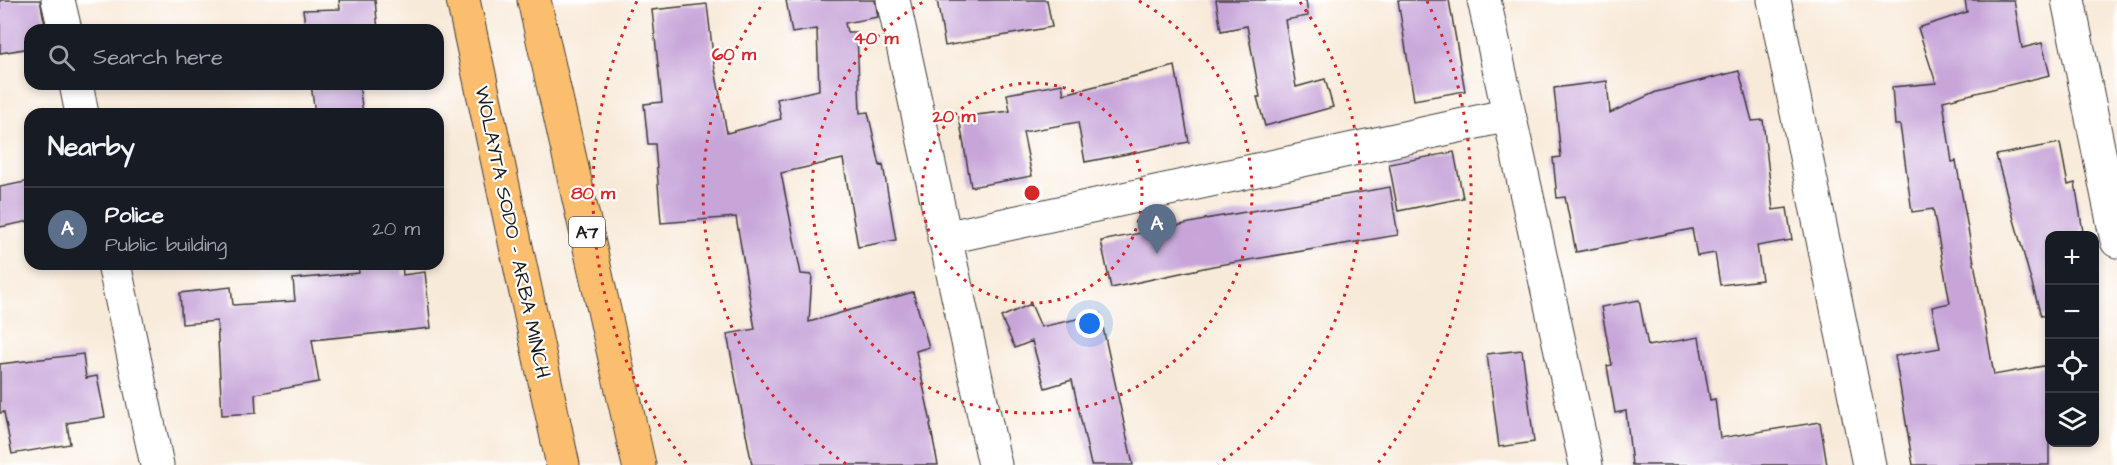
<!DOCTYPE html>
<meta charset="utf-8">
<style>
body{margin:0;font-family:"Architects Daughter",sans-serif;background:#20242c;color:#f1f3f6}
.controls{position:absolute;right:18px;bottom:18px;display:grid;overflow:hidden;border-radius:12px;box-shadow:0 3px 9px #0003}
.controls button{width:54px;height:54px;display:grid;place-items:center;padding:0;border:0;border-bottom:2px solid #363941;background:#171b24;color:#f1f3f6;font:30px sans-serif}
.you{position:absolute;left:1090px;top:324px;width:21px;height:21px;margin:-15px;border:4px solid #fff;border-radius:50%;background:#1a73e8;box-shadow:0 0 0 9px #1a73e833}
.badge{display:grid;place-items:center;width:39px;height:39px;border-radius:50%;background:#ea580c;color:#fff;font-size:20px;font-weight:700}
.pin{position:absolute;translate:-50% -50px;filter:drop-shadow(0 2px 3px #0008)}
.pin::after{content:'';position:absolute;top:32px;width:21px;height:18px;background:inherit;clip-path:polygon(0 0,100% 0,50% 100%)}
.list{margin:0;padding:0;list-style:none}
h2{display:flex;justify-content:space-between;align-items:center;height:78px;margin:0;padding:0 24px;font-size:26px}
h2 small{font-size:20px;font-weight:400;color:#9ea1a6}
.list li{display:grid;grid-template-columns:39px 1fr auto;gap:18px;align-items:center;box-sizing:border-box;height:84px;padding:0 24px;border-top:2px solid #363941}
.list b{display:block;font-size:22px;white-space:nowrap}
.list p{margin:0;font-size:20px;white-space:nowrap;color:#9ea1a6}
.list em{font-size:20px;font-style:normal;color:#9ea1a6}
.icon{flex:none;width:33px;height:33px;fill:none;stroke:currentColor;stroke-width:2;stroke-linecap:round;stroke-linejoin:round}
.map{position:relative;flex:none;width:2117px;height:465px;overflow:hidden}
.search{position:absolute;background:#171b24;box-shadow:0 3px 9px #0003;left:24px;top:24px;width:420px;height:66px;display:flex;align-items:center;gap:15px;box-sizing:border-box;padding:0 21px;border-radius:18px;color:#9ea1a6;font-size:22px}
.panel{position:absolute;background:#171b24;box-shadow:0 3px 9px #0003;left:24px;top:108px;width:420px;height:162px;border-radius:18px}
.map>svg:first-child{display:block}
.building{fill:#c7a5d9}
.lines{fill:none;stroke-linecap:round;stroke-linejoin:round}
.minor-casing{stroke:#3d3b38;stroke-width:35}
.highway-casing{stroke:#3d3b38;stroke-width:35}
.minor{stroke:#fff;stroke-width:33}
.highway{stroke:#fbbe6e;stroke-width:33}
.ring{fill:none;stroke:#d62828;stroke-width:3;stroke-dasharray:3 6}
.labels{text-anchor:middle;stroke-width:4.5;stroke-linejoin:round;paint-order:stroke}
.shield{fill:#fff;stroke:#606060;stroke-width:1.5}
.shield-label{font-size:18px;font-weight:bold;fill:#1c1c1c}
.street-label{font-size:20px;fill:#1c1c1c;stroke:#fff}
.centre{fill:#d62828;stroke:#fff;stroke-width:3}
.ring-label{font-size:18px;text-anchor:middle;font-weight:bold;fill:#d62828;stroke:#fff;stroke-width:4.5;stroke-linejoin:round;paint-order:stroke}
</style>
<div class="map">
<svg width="2117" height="465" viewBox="0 0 2117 465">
<rect width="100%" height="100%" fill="#fff"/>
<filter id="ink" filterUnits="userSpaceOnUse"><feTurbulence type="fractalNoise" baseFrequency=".0167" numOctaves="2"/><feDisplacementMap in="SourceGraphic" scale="12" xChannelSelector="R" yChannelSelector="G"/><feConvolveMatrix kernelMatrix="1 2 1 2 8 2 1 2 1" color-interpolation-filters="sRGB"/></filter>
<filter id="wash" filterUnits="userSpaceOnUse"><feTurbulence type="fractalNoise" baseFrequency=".008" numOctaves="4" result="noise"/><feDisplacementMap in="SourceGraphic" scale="24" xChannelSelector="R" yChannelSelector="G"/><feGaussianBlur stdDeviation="1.35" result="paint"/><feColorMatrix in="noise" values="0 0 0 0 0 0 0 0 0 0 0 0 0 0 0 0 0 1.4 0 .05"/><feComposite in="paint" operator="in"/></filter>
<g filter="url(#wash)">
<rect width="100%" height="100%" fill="#f8ead9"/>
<g id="blocks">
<path class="building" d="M0 0H40L46 30H30V48L0 53Z
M339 0H375L378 30H306L303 10 340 9Z
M786 0H875L878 17 845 23 847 32H857L860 113 868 112 880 166 883 165 896 240 858 247 843 159 781 173 801 274 812 275 809 322 913 292 929 347 916 351 931 423 930 424 938 465H752L727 334 755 329 736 217 661 223 655 144H648L644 104 662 102 652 10 707 4 714 64 727 133 781 119 777 99 819 90 817 29 792 33Z
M937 0H1047L1052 27 945 46Z
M1216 0H1306L1308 16 1285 20 1296 87 1325 79 1333 107 1265 126 1257 97H1260L1247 26 1221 31Z
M1398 0H1449L1465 91 1414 100Z
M1965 0H2014L2022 48 2042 43 2050 75 1943 101 1952 162 1956 161 1994 375 2049 365V465H1913L1895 356 1940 348 1932 307 1950 303 1933 209 1912 212 1900 125H1895L1892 87 1936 83 1918 28 1967 12Z
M1175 66 1189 142 1085 162 1078 122 1023 132 1032 176 971 187 959 117 1010 111 1007 94 1062 84 1064 94Z
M1739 71 1752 121 1763 120 1773 210 1787 208 1792 240 1757 246 1762 280 1720 285 1715 253 1697 256 1692 229 1576 252 1565 197 1557 198 1553 158 1561 157 1554 88 1607 81 1610 113 1656 92Z
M311 84H359L363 114H315Z
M2060 143 2068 185 2075 183 2083 232 2072 236H2049V315L2041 316 1996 155Z
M1454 152 1463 198 1398 211 1389 164Z
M30 181V221L0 227V187Z
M1390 187 1398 235 1213 266 1111 288 1101 241 1205 220V219Z
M358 264H402L403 275 425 272 431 328 312 340 319 382 255 394 256 413 222 415 217 321 182 324 180 293 231 287 233 305 295 301 293 279 359 273Z
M1639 300 1648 346 1699 337 1710 400 1715 399 1720 438 1820 422 1827 465H1632L1626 411 1615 413 1607 366 1612 365 1601 307Z
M1031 304 1041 327 1100 314 1133 465H1091L1072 380 1045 388 1032 341 1015 348 1001 317Z
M1522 350 1534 442 1499 447 1487 354Z
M83 354 86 378 97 376 105 417 67 423 70 444 12 454 4 412 0 413V364Z"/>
</g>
</g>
<g filter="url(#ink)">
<use href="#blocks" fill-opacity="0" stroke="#3d3b38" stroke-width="1.5"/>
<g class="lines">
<g class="minor-casing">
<path id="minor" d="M58 0 65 30
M893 0 995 465
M1484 0 1586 465
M1774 0 1869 465
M2068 0 2117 241
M76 84 82 114
M944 238 1509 115
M114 264 157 465"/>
</g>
<g class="highway-casing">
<path id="highway" d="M463 0 563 465
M534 0 639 465"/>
</g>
<use href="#minor" class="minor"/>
<use href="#highway" class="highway"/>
</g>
</g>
<g class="ring">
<circle cx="1032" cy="193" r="110"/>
<path d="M1139 1A220 220 0 1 1 925 1"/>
<path d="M846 464A329 329 0 0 1 764 2M1300 2A329 329 0 0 1 1218 464"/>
<path d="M686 463A439 439 0 0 1 637 1M1427 1A439 439 0 0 1 1378 463"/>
</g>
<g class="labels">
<rect class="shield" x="569" y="217" width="36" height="30" rx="4.5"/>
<g class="shield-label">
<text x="587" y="238">A7</text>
</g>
<g class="street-label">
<text transform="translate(513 232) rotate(78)" y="7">WOLAYTA SODO - ARBA MINCH</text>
</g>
</g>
<circle cx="1032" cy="193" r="9" class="centre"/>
<g class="ring-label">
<text x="876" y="44">40 m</text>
<text x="734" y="60">60 m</text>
<text x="954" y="122">20 m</text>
<text x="593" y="199">80 m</text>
</g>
</svg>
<div class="controls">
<button>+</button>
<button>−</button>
<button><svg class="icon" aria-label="locate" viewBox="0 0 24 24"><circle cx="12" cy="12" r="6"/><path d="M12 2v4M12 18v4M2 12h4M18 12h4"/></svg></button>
<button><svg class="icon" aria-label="layers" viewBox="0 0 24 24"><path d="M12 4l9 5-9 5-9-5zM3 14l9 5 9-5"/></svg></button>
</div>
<div class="you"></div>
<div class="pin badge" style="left:1157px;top:254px;background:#5c6f8a">A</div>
<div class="search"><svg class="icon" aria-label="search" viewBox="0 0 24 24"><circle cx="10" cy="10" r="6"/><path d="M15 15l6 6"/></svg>Search here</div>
<section class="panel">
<h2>Nearby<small></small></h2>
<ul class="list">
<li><span class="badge" style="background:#5c6f8a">A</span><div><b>Police</b><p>Public building</p></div><em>20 m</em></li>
</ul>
</section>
</div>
